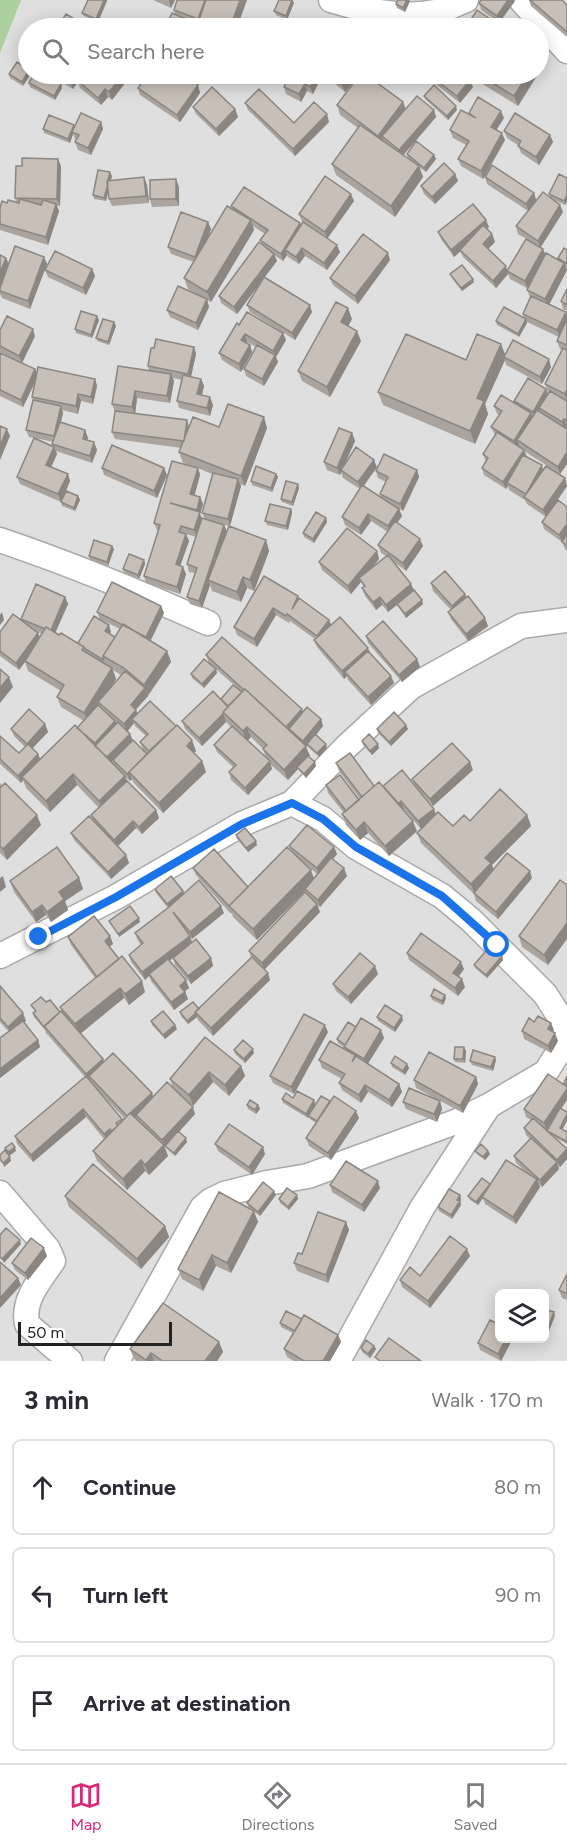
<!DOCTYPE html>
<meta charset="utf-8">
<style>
body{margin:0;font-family:Figtree,sans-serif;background:#f2f2f3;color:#2b2b33}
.controls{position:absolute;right:18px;bottom:18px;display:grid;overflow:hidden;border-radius:9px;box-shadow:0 3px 15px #0003}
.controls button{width:54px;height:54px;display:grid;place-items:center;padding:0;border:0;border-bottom:2px solid #e1e1e2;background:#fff;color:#2b2b33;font:30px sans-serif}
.scale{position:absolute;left:18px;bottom:15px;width:154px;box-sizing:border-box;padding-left:6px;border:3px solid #222;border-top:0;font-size:16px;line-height:21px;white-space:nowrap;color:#222;-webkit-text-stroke:4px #fff;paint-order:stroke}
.stop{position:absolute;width:18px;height:18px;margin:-14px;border:4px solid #1a73e8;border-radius:50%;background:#fff}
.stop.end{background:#1a73e8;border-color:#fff;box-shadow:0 2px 6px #0008}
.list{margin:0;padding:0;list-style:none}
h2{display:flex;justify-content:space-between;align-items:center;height:78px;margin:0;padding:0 24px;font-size:26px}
h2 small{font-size:20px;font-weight:400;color:#7c7c81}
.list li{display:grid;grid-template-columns:39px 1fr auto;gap:18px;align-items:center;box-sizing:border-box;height:96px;margin:0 12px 12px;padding:0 12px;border:2px solid #e1e1e2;border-radius:9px}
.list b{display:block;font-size:22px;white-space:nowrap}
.list em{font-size:20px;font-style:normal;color:#7c7c81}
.icon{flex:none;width:33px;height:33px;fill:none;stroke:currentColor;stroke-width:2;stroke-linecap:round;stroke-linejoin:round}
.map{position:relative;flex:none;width:567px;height:1361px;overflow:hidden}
.search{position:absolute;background:#fff;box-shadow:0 3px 15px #0003;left:18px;right:18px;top:18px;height:66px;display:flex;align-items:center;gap:15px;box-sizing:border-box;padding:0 21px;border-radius:33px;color:#7c7c81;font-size:22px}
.sheet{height:402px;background:#fff}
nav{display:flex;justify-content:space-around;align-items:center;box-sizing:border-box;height:84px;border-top:2px solid #e1e1e2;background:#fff;font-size:16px;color:#7c7c81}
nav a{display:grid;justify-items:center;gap:3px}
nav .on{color:#db2777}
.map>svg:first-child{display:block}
.residential{fill:#e0dfdf;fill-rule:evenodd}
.forest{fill:#add19e}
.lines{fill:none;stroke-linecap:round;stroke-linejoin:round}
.street-casing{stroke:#a9a9a9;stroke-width:27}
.street{stroke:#fff;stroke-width:24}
.wall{fill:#aba49e;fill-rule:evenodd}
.shaded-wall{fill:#8b8681}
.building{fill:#c7bfb8;stroke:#8b8681;stroke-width:1.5}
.route{stroke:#1a73e8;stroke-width:8}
</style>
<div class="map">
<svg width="567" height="1361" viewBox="0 0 567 1361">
<rect width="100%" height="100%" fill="#f2efe9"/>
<path class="residential" d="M0 0H567V1361H0ZM28 28H538V74H28ZM500 1294H544V1338H500Z"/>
<path class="forest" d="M0 0H21L0 53Z"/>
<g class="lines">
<g class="street-casing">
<path id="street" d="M331 0C364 10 400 19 435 12 445 10 456 4 466 0
M521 0 567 51
M0 540C71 564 139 592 208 623
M0 956 116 897 242 824 292 803 346 747 411 687 521 626 567 620
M0 1193 48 1249 53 1261C40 1280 22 1300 27 1324L70 1361
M117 1361 202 1208 210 1201 224 1194 267 1183 308 1176 458 1121 490 1105 546 1072 558 1053 564 1035 561 1019 545 994 471 920 442 896 356 847 323 819 292 803
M338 1361 422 1208 488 1107"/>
</g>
<use href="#street" class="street"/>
</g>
<path class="wall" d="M88 0H107L98 22 84 16 82 13Z
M153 0H175L171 8Z
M279 0H293L294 3 287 20 276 15 274 11Z
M398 0H409L410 1 405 12 397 8 396 4Z
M481 0H514L515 1 500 21 494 19 481 10 479 3Z
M529 0H562L567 5V37L531 6Z
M174 10 237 28H202L201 26 197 25 199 28H165L175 15Z
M17 62 23 86 10 78 9 74Z
M47 74H94L126 82 112 100 108 97 101 105 80 88 78 82 73 89Z
M333 74H365L403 102 406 109 417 96 434 110 436 117 403 155 414 163 408 158 407 154 416 141 434 155 436 159 426 172 419 167 423 177 395 217 336 175 332 164 358 128 340 115 337 105 356 79 345 92 334 83 331 76Z
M407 74H462L473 87 460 103 429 79 427 75 422 83Z
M468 74H538L518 106 468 75Z
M321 78 313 94 307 91 301 102 286 94 284 87Z
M29 83 61 84 62 88 55 100 30 87Z
M198 85 200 93 180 122 140 95 138 88Z
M424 96 457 110 448 120 425 99Z
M245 103 294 123 329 122 295 156 248 110Z
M193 107 235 109 238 117 219 136 196 114Z
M469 113 504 118 496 130 505 140 483 179 461 166 458 159 466 145 453 138 450 130 470 115Z
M101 122 103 129 91 155 78 150 75 142 76 140 75 139 73 134 70 143 44 133 43 129 74 125 75 126Z
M504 131 550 135 553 142 539 165 521 153 518 145 507 138Z
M61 166 60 206H57L59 211 48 245 0 230V207L7 203 16 202 15 198Z
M455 174 458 181 435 204 424 194 421 186Z
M559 174 565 205 554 200 560 205 563 212 541 247 545 254 559 260 558 258 567 250V267L566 266 567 270 549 304 566 312 567 315V427L566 428 567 429V464L560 474 524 451 527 457 543 470 565 478 567 486 548 514 567 507V551L565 549 562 542 567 535 562 542 544 529 542 522 546 517 527 504 525 500 509 490 508 486 506 489 484 475 482 468 486 462 483 454 495 435 491 427 499 415 497 414 494 406 515 403 514 401 546 389 548 394 549 393 548 392 545 384 562 350 560 349 557 341 559 337 527 322V323L519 337 497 325 496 321 524 319 523 314 530 297 527 290V288L510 279 508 274 496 288 463 257 460 251 454 257 441 239 438 232 489 227 487 229 492 234 495 242 488 249 508 270 528 240 518 234 516 226 528 211 487 184 485 177 534 193 536 200 550 197 549 194Z
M112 176 111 180 147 185 149 203 112 206 109 199 108 191 106 201 94 199 93 195Z
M179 187V206L152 207 150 199Z
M354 201 327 239 340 252 327 270 305 256 299 264 288 257 287 255 283 261 274 255 277 261 264 277 312 312 295 340 250 312 247 305 262 280 237 314 221 303 219 296 262 245 260 240 265 234 253 226 254 230 211 302 207 300 209 307 198 330 170 317 167 310 205 299 188 289 184 278 194 262 171 254 168 247 208 222 211 229 206 242 232 209 231 206 300 223 301 226 303 223 302 222 299 214Z
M44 257 47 264 30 309 2 298 0 294V288L6 258 9 264Z
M390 260 358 304 333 285 330 278Z
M92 269 95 276 86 295 48 277 45 270Z
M450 274 474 282 462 291 452 278Z
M567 289V311L563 309 561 301Z
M352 319 348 326 361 341 330 397 302 381 298 371Z
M99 320 92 338 76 333 75 329Z
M239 325 283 333 286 340 276 357 278 362 264 386 246 376 244 369 256 347 247 342V343L250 345 252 352 241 372 222 360 219 353Z
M116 326 109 345 97 341 96 338Z
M0 330 35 336 22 363 0 352Z
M501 344 505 355 551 367 542 384 506 365 505 360 485 404 488 414 475 444 383 405 378 392 466 360Z
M194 347 196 354 191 377 201 379 204 386 202 395 213 405 210 416 179 408 177 401 182 380 173 378 174 381 170 403 137 398 135 414 189 427 267 428 245 486 240 484 241 486 230 526 266 540 269 551 254 591 247 588 241 602 212 591 210 585 202 608 190 604 187 597 195 573 189 572 187 564 196 537 186 534 189 541 180 566 186 574 180 594 146 583 144 576 158 531 157 530 154 523 193 467 183 463 179 452 181 448 115 439 112 432 115 412 112 404 149 370 148 366ZM198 468 212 474 202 513 205 519 202 518 200 514 203 504 200 497 194 495 200 475ZM221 524 229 526 227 532 224 525Z
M0 353 35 369 37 374 95 379 97 386 93 404 81 401 78 414 62 410 63 413 61 422 85 430 88 438 87 440 94 442 97 450 92 463 56 451 57 454 51 467 68 474 70 481 66 491 78 496 80 500 75 511 62 506 61 502 20 484 17 477 34 438 29 437 26 430 33 400 32 397 35 382 23 407 0 396ZM35 438 53 442V446Z
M352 433 355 441 344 465 377 467 363 486 381 498 380 494 386 482 378 478 376 471 417 470 419 477 403 511 399 509 402 516 397 523 423 546 406 571 394 562 422 600 423 604 406 618 397 605 388 612 382 605 376 610 365 596 362 588 364 587 361 582 351 594 322 570 319 562 377 551 379 559 372 567 386 556 381 553 378 545 388 532 371 521 361 535 345 525 342 517 360 489 343 478 341 472 340 475 327 470 324 462Z
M102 468H164L167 475 157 498 104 475Z
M276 474 278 477 272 492 252 485 251 481Z
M298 484 299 488 293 506 282 502 281 499Z
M291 509 292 513 288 530 267 525 265 521Z
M326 518 327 522 314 543 304 537 303 533Z
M114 549 108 566 90 560 89 556Z
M144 560 145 564 139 579 124 573 123 569Z
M264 576 299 599 329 620 331 625 369 652 394 683 371 705 348 680 347 676 344 679 317 647 314 640 315 639 290 621 289 623 276 615 257 647 237 635 234 627Z
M431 583 465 594 466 597 488 626 468 641 451 619 448 612 451 610 433 591Z
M65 597 68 604 55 633 78 643 111 632 110 634 115 637 120 629 100 619 97 612 161 606 164 613 150 641 167 651 171 662 148 696 136 710 137 713 196 751 194 753 202 761 206 772 163 813 133 782 132 779 130 781 125 777 127 781 156 810 159 818 142 834 136 828 118 846 126 855 129 863 111 879 74 840 71 833 92 819 91 815 99 808 77 785 50 812 26 788 23 780 21 783 0 764V736L19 753 25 747 14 736 11 729 45 724 48 732 32 748 38 754 40 759 77 728 84 721 61 707 57 697 61 691 28 671 25 662 19 670 0 656V632L22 621 21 619ZM35 631 42 634 39 637ZM113 670 121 675 110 689 116 679ZM134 723 135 726 146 736 140 742 143 749 133 741 130 734 127 731Z
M366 636 417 659 420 667 402 682 368 643Z
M206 655 303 711 321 719 323 726 316 735 327 748 319 757 308 747 307 745 306 747 310 756 309 757 316 766 306 778 298 769 288 780 270 764 272 769 248 795 231 780 229 772 233 767 217 752 214 745 231 727 226 722 202 746 185 729 182 721 221 699 242 692 209 663ZM251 737 263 749 266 758 247 741Z
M216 669 217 673 204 688 192 678 191 674Z
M406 725 408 729 391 746 378 733 377 729Z
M362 741 379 748 372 755 363 745Z
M336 763 374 786H415L412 779 473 770 433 806 418 789 434 809 436 814 453 826 470 821 527 815 531 826 492 865 494 870 532 878 498 919 476 901 474 894 421 843 417 833 421 829 404 809H403L417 831 389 856 368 833 360 840 346 825 342 814 344 813 328 793 326 785 359 800 360 799 339 771Z
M0 783 41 825 7 860 0 853Z
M236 835 257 845 248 852 237 839Z
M289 846 334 847 337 854 333 859 347 876 320 907 317 905 320 912 265 969 270 980 213 1036 198 1020 197 1017 188 1024 181 1016 180 1012 199 1009 251 957 249 951 307 894 305 890 257 940 233 917 232 913 231 914 196 875 193 868 248 887 291 850ZM303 862 317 874 314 878Z
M79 878 83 889 65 901 68 910 51 922 46 915 36 922 14 892 10 881Z
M567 885 548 965 522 947 519 936Z
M155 889 184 893 224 913 192 939 190 936 192 942 211 958 213 966 191 984 175 965 173 958 169 961 189 988 185 991 188 999 174 1010 151 981 149 976 145 980 131 962 129 955 141 945 138 941 135 933 168 908 156 893Z
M110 936 113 944 109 947 145 992 129 1005 124 998 80 1033 104 1062 152 1093 153 1097 173 1089 170 1079 241 1066 245 1076 229 1096 213 1082 193 1106 182 1097 195 1114 179 1132 187 1142 175 1156 167 1149 166 1146H164L168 1156 149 1175 145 1171 127 1190 97 1161 93 1151 104 1139 86 1117 33 1162 17 1144 15 1136 85 1077 46 1033 45 1030 34 1017 33 1013 35 1011 31 1005 46 1002 63 1014 60 1007 95 978 71 945 68 937ZM97 1089 124 1118 123 1120Z
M407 953 464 969 458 977 465 987 458 996 409 960Z
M502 956 503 960 487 978 475 968 474 965Z
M378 974 351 1004 336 991 333 984Z
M0 986 26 1021 24 1022 38 1040 40 1047 0 1078V1038L9 1032 0 1022Z
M431 996 446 998 443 1005 432 1000Z
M377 1017 403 1020 395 1032 378 1021Z
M151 1021 177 1029 165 1039 152 1025Z
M356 1027 384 1038 368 1064 399 1084 402 1092 392 1107 368 1092 361 1103 342 1090 339 1083 342 1079 322 1068 319 1060 345 1049 344 1047 338 1043 337 1039Z
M554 1030 553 1032 558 1041 551 1053 524 1039 522 1031Z
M328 1032 294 1094 273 1083 270 1076Z
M234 1050 254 1053 245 1063 235 1054Z
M466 1051 465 1063 455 1062 454 1059Z
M496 1060 493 1071 472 1065 470 1061Z
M391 1063 407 1064 409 1068 405 1075 392 1067Z
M567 1076V1100L561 1109 562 1130 567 1132V1144L554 1137 567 1149V1159L560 1167 558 1165 559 1169 542 1187 539 1184 540 1187 516 1224 485 1204 483 1198 478 1205 470 1200 468 1196 490 1184 526 1172 516 1163 514 1156 530 1139 526 1135 524 1128 531 1120 526 1117 524 1109 565 1086 564 1083Z
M476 1077 478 1084 463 1113 416 1088 414 1080Z
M293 1098 314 1100 315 1104 330 1101 359 1118 331 1160 309 1146 306 1138 316 1123 310 1119 309 1116 308 1118 283 1103 282 1099Z
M440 1101 442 1109 437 1122 406 1109 403 1102Z
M247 1105H258L260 1109 256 1114 248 1109Z
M215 1144 265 1154 252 1175 218 1151Z
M475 1151H488L490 1154 485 1160 477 1154Z
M330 1185 380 1188 364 1212 332 1192Z
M276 1195 260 1216 254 1212 258 1222 231 1273 216 1266 203 1291 182 1279 178 1269 252 1210 248 1207 247 1203Z
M297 1195 298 1199 289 1210 280 1203 279 1199Z
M460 1195 461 1199 460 1201 461 1205 452 1219 439 1211 438 1207Z
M65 1196 165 1226 169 1237 141 1269 69 1207Z
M346 1222 349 1230 328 1283 297 1271 294 1263Z
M47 1256 28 1280 15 1270 12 1263Z
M470 1256 430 1308 402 1287 400 1280 420 1276Z
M567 1274V1300L562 1298 559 1290Z
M302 1319 338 1335 341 1342 330 1361H294L287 1357 284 1349 293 1333 281 1327 280 1323Z
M500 1338H513L501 1361 480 1350 478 1343Z
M219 1342 223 1352 217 1361H137L134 1359 130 1349Z
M374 1346 376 1349 370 1358 362 1352 361 1348Z"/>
<path class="shaded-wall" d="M104 0H107V1L98 22 96 19Z
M169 0H175L171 8Z
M240 0H247L237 28H230Z
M292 0 294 3 287 20 286 16Z
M407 0H409L410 1 405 12 403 8Z
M508 0H514L515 1 499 23 497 16Z
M490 19 491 22 487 28H483Z
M28 71V74H31L23 86 22 82Z
M72 74H83L73 89 69 79Z
M317 74H320L321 78 313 94 310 87Z
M352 74H360L345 92 342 85Z
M421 74H426L427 75 422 83 420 75Z
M528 74H538L518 106 514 96Z
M123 75 126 82 112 100 109 92Z
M470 80 473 87 460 103 457 96Z
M61 84 62 88 55 100 54 96Z
M305 84 307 91 301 102 299 94Z
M198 85 200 93 180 122 177 115Z
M105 89 108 97 101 105 98 98Z
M403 102 407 113 382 136 384 142 381 146 378 136Z
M456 106 457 110 448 120 447 116Z
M235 109 238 117 219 136 216 129Z
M434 110 436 117 401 158 399 150Z
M501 111 504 118 494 134 491 127Z
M327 114 329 122 295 156 293 149Z
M101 122 103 129 91 155 88 148Z
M74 125 76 128 72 132 73 134 70 143 68 139Z
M502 133 505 140 483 179 481 171Z
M550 135 553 142 539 165 536 157Z
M434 155 436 159 426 172 424 168Z
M58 159 61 166 60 206 57 199Z
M419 166 423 177 395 217 391 206Z
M110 172 112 176 106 201 104 198Z
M455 174 458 181 435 204 432 197Z
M144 177 147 185 149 203 146 196Z
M176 179 179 187V206L176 199Z
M534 193 536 200 529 212 526 204Z
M351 194 354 201 327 239 325 232Z
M567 195V202L565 205 564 201Z
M56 204 59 211 48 245 46 237Z
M560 205 563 212 540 248 538 241Z
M251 220 254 230 211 302 207 292Z
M486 220 489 227 454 257 451 250Z
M208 222 211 229 198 264 195 257Z
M300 223 303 230 285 250 287 255 283 261 281 254Z
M492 234 495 242 485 252 483 244Z
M337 245 340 252 327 270 324 263Z
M302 248 305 256 299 264 296 257Z
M543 249 546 256 527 288 525 281Z
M388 253 390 260 358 304 355 296Z
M274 254 277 261 237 314 234 307Z
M44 257 47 264 30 309 28 301Z
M6 258 9 265 0 287V273Z
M564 263 567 270 548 307 545 299Z
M506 266 508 274 496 288 493 281Z
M92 269 95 276 86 295 83 288Z
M473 279 474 282 462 291 461 288Z
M207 299 209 307 198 330 196 323Z
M310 305 312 312 295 340 292 333Z
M348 308 352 319 345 332 341 322Z
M566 312 567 315V322L560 337 557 330Z
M97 316 99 320 92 338 91 335Z
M526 319 527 323 519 337 518 334Z
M114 322 116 326 109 345 108 342Z
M33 329 35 336 22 363 19 356Z
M357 331 361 341 330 397 327 387Z
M283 333 286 340 276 357 278 362 264 386 262 379 275 356 273 351Z
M245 334 247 342 244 348 241 340Z
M501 344 506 357H504L505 360 485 404 488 414 475 444 470 431 477 398Z
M250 345 252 352 241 372 239 364Z
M194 347 196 354 190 381 188 374Z
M549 359 551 367 542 384 540 377Z
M35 369 38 376 23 407 21 400Z
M171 374 174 381 170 403 167 396Z
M95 379 97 386 93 404 91 397Z
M201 379 204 386 200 402 197 394Z
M546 389 549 396 539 408 540 411 536 419 533 412Z
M567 389V401L565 394Z
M135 391 137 398 135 415 132 407Z
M78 394 81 401 78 414 76 406Z
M210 397 213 405 210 416 207 408Z
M61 406 63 413 56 443 54 436Z
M531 413 534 421 517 440 519 445 517 448 514 441Z
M264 417 267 428 245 486 241 476Z
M564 419 567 427 565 430 562 422Z
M187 420 189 427 184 441Z
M7 429 10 436 0 460V446Z
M85 430 88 438 85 446 83 439Z
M352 433 355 441 340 475 337 468Z
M94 442 97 450 92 463 90 456Z
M54 447 57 454 49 472 46 465Z
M524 450 527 457 507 483 508 486 506 489 503 482Z
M567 452V464L560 474 558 467Z
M374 460 377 467 361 490 358 482Z
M542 465 544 473 529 500 526 494Z
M164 468 167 475 157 498 154 491Z
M198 468 200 475 193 501 190 494Z
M417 470 419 477 403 511 400 504Z
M68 474 70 481 61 502 58 494Z
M276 474 278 477 272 492 271 488Z
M565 478 567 486 546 517 543 510Z
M238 479 241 486 230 526 228 519Z
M298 484 299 488 293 506 292 502Z
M78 496 80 500 75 511 74 508Z
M200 497 203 504 200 514 202 520 197 537 194 530 199 515 197 510Z
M291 509 292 513 288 530 286 526Z
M399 509 402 516 390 533 388 526Z
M368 514 371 521 361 535 359 528Z
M326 518 327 522 314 543 313 539Z
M567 524V535L562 542 559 535Z
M224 525 227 532 208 580 210 585 202 608 199 601Z
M186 534 189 541 178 572 176 564Z
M420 539 423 546 406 571 403 563Z
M266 540 269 551 254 591 250 580Z
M112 546 114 549 108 566 107 562Z
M377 551 379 559 362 581 359 578 361 582 351 594 348 586Z
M144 560 145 564 139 579 138 575Z
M183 567 186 574 180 594 177 587Z
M243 577 247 588 241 602 237 592Z
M411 584 414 591 388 612 386 605Z
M465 594 468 601 454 614 452 606Z
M65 597 68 604 53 638 50 631Z
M380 597 382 605 376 610 373 602Z
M422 600 423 604 406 618 405 614Z
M161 606 164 613 149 644 146 637Z
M273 608 276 615 257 647 254 639Z
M2 612 4 620 0 625V615Z
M485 618 488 626 468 641 466 634Z
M329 620 332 627 320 643 317 636Z
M109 625 111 632 107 639 105 631Z
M38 633 41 640 19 670 16 663Z
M368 648 371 656 345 672 347 676 344 679 342 671Z
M167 651 171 662 148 695 144 685Z
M417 659 420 667 402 682 399 675Z
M112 668 116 679 100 704 98 702 99 705 88 724 84 713Z
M216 669 217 673 204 688 202 684Z
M391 676 394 683 371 705 368 697Z
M9 677 13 687 0 703V688Z
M145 688 148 696 133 712 131 705Z
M302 709 305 716 290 733 286 727Z
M136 710 139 717 132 719 134 723 127 732 124 724Z
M223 714 226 722 202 746 199 738Z
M321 719 323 726 306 747 310 756 298 769 297 767 298 769 288 780 284 770 305 747 303 741Z
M115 721 118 728 96 746 95 743Z
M45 724 48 732 30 751 27 744Z
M406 725 408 729 391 746 389 742Z
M247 727 251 737 246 742 243 731Z
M130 734 133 741 109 764 107 757Z
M192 740 196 751 191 756 187 746Z
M326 744 327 748 319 757 317 753Z
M378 744 379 748 372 755 370 751Z
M38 754 41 761 22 777 23 780 21 783 18 776Z
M202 761 206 772 163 813 159 803Z
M270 761 272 769 248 795 245 788Z
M315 762 316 766 306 778 304 774Z
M470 762 473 770 433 806 430 799Z
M129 772 132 779 130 781 127 774Z
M73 774 77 785 50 812 46 801Z
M125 776 129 786 103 811 99 801Z
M401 801 404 809 401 811 398 804Z
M434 809 436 816 421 829 418 821Z
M156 810 159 818 142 834 139 827Z
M37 815 41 825 7 860 3 849Z
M527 815 531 826 492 865 495 874 475 895 471 884 485 858Z
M133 821 136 828 117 847 114 840Z
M413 821 417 831 389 856 385 846Z
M364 822 368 833 360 840 356 830Z
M256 841 257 845 248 852 246 848Z
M334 847 337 854 319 876 317 868Z
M126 855 129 863 111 879 108 872Z
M344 868 347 876 320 907 318 900Z
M311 870 315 881 257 940 253 929Z
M530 871 532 878 498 919 496 912Z
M3 876 6 887 0 892V878Z
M79 878 83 889 65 901 68 910 51 922 47 912 59 892Z
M183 891 185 895 169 908 167 904Z
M317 904 320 912 264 970 262 963Z
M42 905 46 915 36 922 32 912Z
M221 906 224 913 192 939 190 932Z
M139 918 140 922 119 937 118 934Z
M567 923V939L548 965 544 955Z
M110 936 113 944 107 948 105 941Z
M190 936 192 943 150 976 149 974V976L145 980 142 972Z
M502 956 503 960 487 978 486 975Z
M211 958 213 966 191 984 188 976Z
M461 962 464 969 456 980 453 973Z
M375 966 378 974 351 1004 348 997Z
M268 973 270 980 213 1036 211 1028Z
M462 979 465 987 458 996 455 988Z
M186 980 189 988 183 993 180 986Z
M142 981 145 992 129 1005 125 994Z
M120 988 124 998 79 1035 75 1024Z
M185 992 188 999 174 1010 171 1002Z
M445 995 446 998 443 1005 442 1001Z
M23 1013 26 1021 10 1034 8 1027Z
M196 1014 197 1017 188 1024 187 1021Z
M402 1016 403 1020 395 1032 394 1028Z
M551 1023 554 1030 550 1036 548 1029Z
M175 1025 177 1029 165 1039 163 1035Z
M325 1025 328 1032 294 1094 291 1087Z
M381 1030 384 1038 366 1066 364 1059Z
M555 1033 558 1041 551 1053 548 1046Z
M38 1040 40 1047 0 1078V1069Z
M464 1047 466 1051 465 1063 463 1059Z
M253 1049 254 1053 245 1063 244 1059Z
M495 1057 496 1060 493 1071 491 1067Z
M103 1059 106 1066 89 1076 90 1080 89 1081 86 1074Z
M407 1064 409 1068 405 1075 403 1071Z
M241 1066 245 1076 229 1096 225 1085Z
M209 1072 213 1082 193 1106 189 1095Z
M476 1077 478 1084 463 1113 460 1106Z
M399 1084 402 1092 392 1107 389 1100Z
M365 1085 368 1092 361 1103 359 1095Z
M567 1089V1100L546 1130 544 1123Z
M152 1093 154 1100 130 1123 127 1116Z
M314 1100 315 1104 308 1118 306 1114Z
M440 1101 442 1109 437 1122 434 1114Z
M258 1105 260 1109 256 1114 255 1110Z
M193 1107 195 1114 165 1147 162 1140Z
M83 1109 86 1117 33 1162 31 1155Z
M356 1111 359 1118 331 1160 328 1153Z
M567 1114V1121L561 1132 560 1128Z
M110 1129 112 1136 107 1141 104 1134Z
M186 1138 187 1142 175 1156 174 1153Z
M164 1145 168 1156 149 1175 145 1165Z
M15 1147 16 1151 9 1156 8 1152Z
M263 1147 265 1154 252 1175 249 1167Z
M567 1149V1159L560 1167 557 1160Z
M488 1151 490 1154 485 1160 483 1157Z
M10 1157 11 1161 4 1167 3 1163Z
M141 1160 145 1171 127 1190 123 1179Z
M557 1162 559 1169 542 1187 540 1180Z
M537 1179 540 1187 516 1224 513 1217Z
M378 1181 380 1188 364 1212 362 1205Z
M490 1184 491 1187 482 1197 483 1198 478 1205 476 1202Z
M274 1191 276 1195 260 1216 258 1212Z
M297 1195 298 1199 289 1210 288 1207Z
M460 1195 461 1199 460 1201 461 1205 452 1219 451 1215Z
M254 1211 258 1222 231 1273 227 1263Z
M346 1222 349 1230 328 1283 326 1275Z
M165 1226 169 1237 141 1269 137 1259Z
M20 1240 21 1244 4 1263 2 1259Z
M44 1248 47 1256 28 1280 25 1273Z
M467 1249 470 1256 430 1308 428 1301Z
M212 1255 216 1266 203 1291 199 1280Z
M18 1278 21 1285 0 1308V1298Z
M554 1312 555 1316 549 1331 548 1328Z
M338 1335 341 1342 330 1361H323Z
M506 1338H513L501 1361 498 1354Z
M219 1342 223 1352 217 1361H205Z
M374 1346 376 1349 370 1358 368 1354Z
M151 1353 154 1361H147L146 1360Z"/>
<path class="building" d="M88 0H104L96 19 82 13Z
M177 0H205L198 19 174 10Z
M206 0H240L230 28H224L199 20Z
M279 0H292L286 16 274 11Z
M398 0H407L403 8 396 4Z
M481 0H508L497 16 479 3Z
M530 0H562L567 5V32Z
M477 10 490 19 483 28H474L468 24Z
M172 13 197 24 195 28H165Z
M66 14 89 28H57Z
M494 18 512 28H488Z
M115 20 125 28H109Z
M445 22 455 28H440Z
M17 62 28 69V71L22 82 9 74Z
M34 74H41L61 84 54 96 29 83Z
M60 74H72L69 79Z
M83 74H94L96 75V74H121L123 75 109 92 105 89 98 98 77 80Z
M148 74H180L198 85 177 115 138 88Z
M291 74H317L310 87 305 84 299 94 284 87Z
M333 74H352L342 85 331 76Z
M360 74H365L403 102 378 136 337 105Z
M428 74H462L470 80 457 96Z
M478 74H528L514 96Z
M434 85 456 106 447 116 424 96Z
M212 87 235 109 216 129 193 107Z
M259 89 294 123 314 102 327 114 293 149 245 103Z
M417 96 434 110 399 150 382 136Z
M478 97 501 111 491 127 502 133 481 171 458 159 469 141 450 130 461 110 476 118 469 113Z
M81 113 101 122 88 148 75 142 79 135 72 132Z
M515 113 550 135 536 157 518 146 521 141 504 131Z
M49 115 74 125 68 139 43 129Z
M360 125 419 166 391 206 332 164Z
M416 141 434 155 424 168 407 154Z
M22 158 58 159 57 199 15 198 16 166H22Z
M444 163 455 174 432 197 421 186Z
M492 165 534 193 526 204 485 177Z
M98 170 110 172 108 180 107 181 108 184 104 198 93 195Z
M559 174 567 178V195L564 201 549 194Z
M325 176 351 194 325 232 299 214Z
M144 177 146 196 109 199 107 181Z
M176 179V199H150V180Z
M244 187 300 223 281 254 260 240 268 230 231 206Z
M543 192 560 205 538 241 516 226Z
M20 199 41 205 43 200 56 204 46 237 0 224V207L2 201 7 203 8 200 19 203Z
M473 204 486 220 451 250 438 232Z
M227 206 251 220 207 292 184 278Z
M181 212 208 222 195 257 168 247Z
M303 222 337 245 324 263 302 248 296 257 285 250Z
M483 225 492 234 483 244 506 266 493 281 460 250Z
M363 234 388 253 355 296 330 278Z
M526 239 543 249 525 281 507 271Z
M259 242 274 254 234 307 219 296Z
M15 246 44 257 28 301 0 291V288Z
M564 248 567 250V264L558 258Z
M55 251 92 269 83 288 45 270Z
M546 253 564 263 545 299 527 290Z
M0 255 6 258 0 273Z
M462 265 473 279 461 288 450 274Z
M264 277 310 305 292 333 247 305Z
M178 286 207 299 196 323 167 310Z
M567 289V305L561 301Z
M531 296 566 312 557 330 523 314Z
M336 302 348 308 341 322 357 331 327 387 298 371Z
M504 307 526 319 518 334 496 321Z
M81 311 97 316 91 335 75 329Z
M247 312 283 333 273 351 245 334 241 340 250 345 239 364 219 353 237 323 239 325Z
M7 316 33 329 19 356 0 346V330Z
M103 319 114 322 108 342 96 338Z
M567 319V345L557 341Z
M406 334 466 360 477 334 501 344 477 398 484 401 470 431 378 392Z
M156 339 194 347 188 374 148 366 151 348H154Z
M513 340 549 359 540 377 504 357Z
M257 345 275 355 262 379 244 369Z
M563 348 567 350V389L565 394 545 384Z
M0 353 35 369 21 400 0 390Z
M118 366 171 374 167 396 135 391 132 407 112 404Z
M38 367 95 379 91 397 78 394 76 406 32 397Z
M183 375 201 379 197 394 210 397 207 408 177 401Z
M528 378 546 389 533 412 514 401Z
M550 391 567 401V421L564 419 562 422 539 408Z
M501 395 531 413 514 441 491 427 502 411 494 406Z
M33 400 61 406 54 436 26 430Z
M228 404 264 417 241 476 179 452 193 417 219 427Z
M537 410 567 429V452L558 467 517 440Z
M115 411 187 420 184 441 112 432Z
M60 422 85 430 83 439 94 442 90 456 52 444Z
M0 426 7 429 0 446Z
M339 428 352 433 337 468 324 462Z
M497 432 524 450 503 482 482 468 488 458 483 454Z
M34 438 54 447 46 465 68 474 58 494 17 477Z
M112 445 164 468 154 491 102 468Z
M356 447 374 460 358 482 341 470Z
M384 454 417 470 400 504 380 494 388 477 376 471Z
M523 455 542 465 526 494 507 483Z
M172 461 198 468 190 494 200 497 197 510 170 503 200 512 194 530 181 526 179 532 186 534 176 564 183 567 177 587 144 576 160 525 154 523Z
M256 466 276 474 271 488 251 481Z
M546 466 565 478 543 510 524 497Z
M213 473 238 479 228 519 202 513Z
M286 481 298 484 292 502 281 499Z
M362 485 399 509 388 526 368 514 359 528 342 517Z
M66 491 78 496 74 508 61 502Z
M558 500 567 507V524L559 535 542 522Z
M270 504 291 509 286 526 265 521Z
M316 512 326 518 313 539 303 533Z
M202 518 224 525 199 601 187 597 197 568 187 564Z
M395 521 420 539 403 563 378 545Z
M229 526 266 540 250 580 243 577 237 592 208 580Z
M347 528 377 551 348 586 319 562Z
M567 534V545L562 542Z
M94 540 112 546 107 562 89 556Z
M129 554 144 560 138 575 123 569Z
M388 555 411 584 386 605 380 597 373 602 362 588 365 586 359 578Z
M445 571 465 594 452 606 431 583Z
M264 576 298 596 292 609 299 598 329 620 317 636 287 614 286 616 273 608 254 639 234 627Z
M112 582 161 606 146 637 97 612Z
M36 584 65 597 51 630 46 627 45 629 21 619Z
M414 590 422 600 405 614 397 604Z
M468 596 485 618 466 634 448 612Z
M13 614 38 633 16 663 0 651V632Z
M94 616 109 625 105 631 115 637 103 656V660L84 648V647L78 643Z
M340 617 368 648 342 671 314 640Z
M383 621 417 659 399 675 366 636Z
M123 624 167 651 144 685 124 668 103 656Z
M46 627 59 635 61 633 84 647 82 650 112 668 84 713 57 697 64 685 25 661Z
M222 637 302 709 286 727 245 689 244 690 206 655Z
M368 651 391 676 368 697 345 672Z
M204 659 216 669 202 684 191 674Z
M0 669 9 677 0 688Z
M125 671 145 688 131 705 136 710 124 724 98 702Z
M233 685 242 692 228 706 221 699Z
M245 689 306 746 284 770 263 749 267 745 247 727 243 731 223 712Z
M213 691 228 707 223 712V714L199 738 182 721Z
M150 701 176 726 149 751 140 742 148 734 132 719Z
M98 705 115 721 95 743 77 728Z
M307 707 321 719 303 741 289 729Z
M29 709 45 724 27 744 11 729Z
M394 712 406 725 389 742 377 729Z
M118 722 130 734 107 757 95 746Z
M75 725 125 776 99 801 73 774 46 801 22 777Z
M177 725 192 740 187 746 202 761 159 803 129 772Z
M232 726 270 761 245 788 229 772 236 765 214 745Z
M315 734 326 744 317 753 307 744Z
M369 734 378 744 370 751 362 741Z
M0 736 19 753 28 744 38 754 18 776 0 759Z
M133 740 147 754 127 774 113 760Z
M452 743 470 762 430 799 412 779Z
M350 753 374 786 362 797 336 763Z
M308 756 315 762 304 774 297 767Z
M402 770 434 809 418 821 401 801 399 804 383 786Z
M340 775 359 800 346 811 326 785Z
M127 781 156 810 139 827 133 821 114 840 91 815Z
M379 782 413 821 385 846 364 822 356 830 342 814Z
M5 783 37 815 3 849 0 846V788Z
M500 789 527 815 485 858 491 863 471 884 417 833 438 812 453 826 464 815 470 821Z
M89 816 126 855 108 872 71 833Z
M307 825 334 847 317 868 289 846Z
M245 828 256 841 246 848 236 835Z
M57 847 79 878 59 892 64 899 47 912 42 905 32 912 10 881Z
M287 847 311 870 253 929 229 906Z
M214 849 248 887 229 906 193 868Z
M507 853 530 871 496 912 474 893Z
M331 858 344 868 318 900 305 889Z
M171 876 183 891 167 904 155 889Z
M199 880 221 906 190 932 173 912 190 936 142 972 129 955 143 943 135 933 169 907Z
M560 880 567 885V923L544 955 519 936Z
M305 892 317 904 262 963 249 951Z
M130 906 139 918 118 934 109 921Z
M94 916 110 936 105 941 119 959 97 977 68 937Z
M421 933 461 962 453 973 462 979 455 988 407 953Z
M196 939 211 958 188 976 173 958Z
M490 946 502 956 486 975 474 965Z
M360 953 375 966 348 997 333 984Z
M122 956 142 981 125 994 120 988 75 1024 60 1007Z
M252 957 268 973 211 1028 195 1012Z
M168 959 186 980 180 986 185 992 171 1002 149 974Z
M0 986 23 1013 8 1027 0 1018Z
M434 989 445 995 442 1001 431 996Z
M41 997 46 1002 50 1000 60 1012 44 1027 33 1013 36 1011 31 1005Z
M193 1002 199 1009 195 1012 196 1013 187 1021 180 1012Z
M385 1005 402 1016 394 1028 377 1017Z
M61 1011 103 1059 86 1074 44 1026Z
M163 1011 175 1025 163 1035 151 1021Z
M304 1014 325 1025 291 1087 270 1076Z
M538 1016 551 1023 548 1029 555 1033 548 1046 522 1031 529 1018 534 1022Z
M361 1018 381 1030 364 1059 344 1047Z
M23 1021 38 1040 0 1069V1038Z
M348 1022 356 1027 345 1045 337 1039Z
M205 1037 241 1066 225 1085 209 1072 189 1095 170 1079Z
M243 1040 253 1049 244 1059 234 1050Z
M330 1041 355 1055 352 1062 356 1056 399 1084 389 1100 365 1085 359 1095 339 1083 345 1074 319 1060Z
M455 1047H464L463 1059H454Z
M473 1050 495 1057 491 1067 470 1061Z
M429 1052 476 1077 460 1106 414 1080Z
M113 1053 152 1093 127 1116 89 1076Z
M395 1056 407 1064 403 1071 391 1063Z
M548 1074 567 1087V1089L544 1123 524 1109Z
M86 1076 122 1119 116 1123 118 1125 112 1131 110 1129 104 1134 83 1109 31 1155 15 1136Z
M567 1076V1085L564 1083Z
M167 1082 193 1107 162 1140 136 1115Z
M409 1088 440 1101 434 1114 403 1102Z
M297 1091 314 1100 306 1114 282 1099 286 1093 293 1098Z
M321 1096 330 1101 317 1121 308 1116Z
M334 1096 356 1111 328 1153 306 1138Z
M250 1100 258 1105 255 1110 247 1105Z
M560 1108 567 1112V1114L560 1128 567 1132V1139L566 1141 547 1131Z
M130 1113 164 1145 145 1165 141 1160 123 1179 93 1151Z
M533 1118 567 1149 557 1160 524 1128Z
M229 1124 263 1147 249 1167 215 1144Z
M178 1131 186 1138 174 1153 165 1146Z
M531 1138 557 1162 540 1180 514 1156Z
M12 1143 15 1147 8 1152 5 1148Z
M481 1144 488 1151 483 1157 475 1151Z
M5 1150 10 1157 3 1163 0 1159V1155Z
M506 1160 537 1179 513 1217 482 1197Z
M346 1161 378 1181 362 1205 330 1185Z
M93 1164 165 1226 137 1259 65 1196Z
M482 1178 490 1184 476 1202 468 1196Z
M263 1182 274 1191 258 1212 247 1203Z
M287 1188 297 1195 288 1207 279 1199Z
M449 1189 460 1195 457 1200 460 1201 451 1215 438 1207Z
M219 1192 254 1211 227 1263 212 1255 199 1280 178 1269Z
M318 1212 346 1222 326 1275 294 1263 298 1253 302 1254Z
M6 1228 20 1240 2 1259 0 1257V1235Z
M450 1236 467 1249 428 1301 400 1280 410 1267 420 1276Z
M31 1238 44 1248 25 1273 12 1263Z
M0 1262 18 1278 0 1298Z
M567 1274V1294L559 1290Z
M163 1303 219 1342 205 1361H163L151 1353 146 1360 130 1349Z
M544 1309 554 1312 548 1328 544 1326Z
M286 1311 302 1319 295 1331 280 1323Z
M304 1315 338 1335 323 1361H304L284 1349Z
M490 1320 500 1325V1338H506L498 1354 478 1343Z
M389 1338 421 1361H380L375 1357Z
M366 1340 374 1346 368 1354 361 1348Z"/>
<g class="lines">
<path class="route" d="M39 937 116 897 242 824 292 803 323 819 356 847 442 896 497 945"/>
</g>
</svg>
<div class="controls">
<button><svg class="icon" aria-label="layers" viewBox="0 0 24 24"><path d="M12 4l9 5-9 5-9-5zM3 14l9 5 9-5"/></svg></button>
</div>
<div class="scale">50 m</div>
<div class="stop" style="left:497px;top:945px"></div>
<div class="stop end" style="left:39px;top:937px"></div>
<div class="search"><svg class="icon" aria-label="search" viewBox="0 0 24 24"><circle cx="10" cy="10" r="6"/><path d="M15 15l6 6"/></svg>Search here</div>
</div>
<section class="sheet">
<h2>3 min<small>Walk · 170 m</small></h2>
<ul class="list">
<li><svg class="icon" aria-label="ahead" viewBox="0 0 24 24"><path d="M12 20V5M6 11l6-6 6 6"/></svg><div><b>Continue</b></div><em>80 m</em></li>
<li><svg class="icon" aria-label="left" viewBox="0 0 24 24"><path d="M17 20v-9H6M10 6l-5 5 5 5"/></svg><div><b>Turn left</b></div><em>90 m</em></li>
<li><svg class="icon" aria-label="arrive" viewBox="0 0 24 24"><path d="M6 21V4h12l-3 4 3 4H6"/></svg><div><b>Arrive at destination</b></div></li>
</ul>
</section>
<nav>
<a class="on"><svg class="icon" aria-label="map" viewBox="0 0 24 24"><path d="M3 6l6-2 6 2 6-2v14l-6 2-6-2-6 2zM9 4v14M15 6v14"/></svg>Map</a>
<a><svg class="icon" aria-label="directions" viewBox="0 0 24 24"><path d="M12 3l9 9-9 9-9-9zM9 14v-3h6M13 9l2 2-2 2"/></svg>Directions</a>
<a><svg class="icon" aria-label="saved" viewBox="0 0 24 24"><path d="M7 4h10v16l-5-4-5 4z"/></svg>Saved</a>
</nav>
